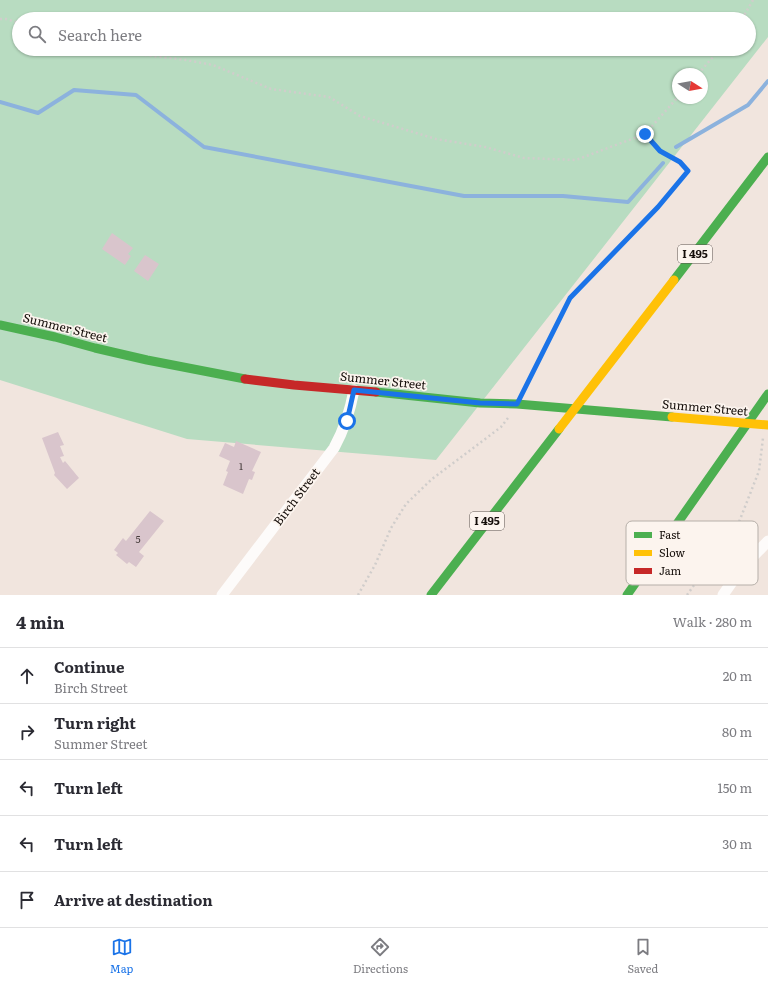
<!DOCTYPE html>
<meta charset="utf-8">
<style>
body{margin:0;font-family:Literata,serif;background:#f7f7f7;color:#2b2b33}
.compass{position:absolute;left:672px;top:68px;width:36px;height:36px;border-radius:50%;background:#fff;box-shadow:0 1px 3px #0004;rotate:101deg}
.stop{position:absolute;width:12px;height:12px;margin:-9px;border:3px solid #1a73e8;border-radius:50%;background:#fff}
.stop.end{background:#1a73e8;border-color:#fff;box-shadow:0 1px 4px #0008}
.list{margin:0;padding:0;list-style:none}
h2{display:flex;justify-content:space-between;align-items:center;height:52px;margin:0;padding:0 16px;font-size:17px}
h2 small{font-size:13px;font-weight:400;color:#7c7c81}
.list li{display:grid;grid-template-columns:26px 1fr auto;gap:12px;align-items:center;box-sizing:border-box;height:56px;padding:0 16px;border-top:1px solid #e1e1e2}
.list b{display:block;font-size:15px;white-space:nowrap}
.list p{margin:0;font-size:13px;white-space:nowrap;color:#7c7c81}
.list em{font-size:13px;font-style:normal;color:#7c7c81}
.icon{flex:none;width:22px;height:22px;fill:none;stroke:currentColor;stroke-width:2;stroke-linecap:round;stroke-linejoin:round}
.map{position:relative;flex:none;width:768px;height:595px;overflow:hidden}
.search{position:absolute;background:#fff;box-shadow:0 1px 3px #0004;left:12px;right:12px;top:12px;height:44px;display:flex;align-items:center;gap:10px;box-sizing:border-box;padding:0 14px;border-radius:22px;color:#7c7c81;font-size:15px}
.sheet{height:332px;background:#fff}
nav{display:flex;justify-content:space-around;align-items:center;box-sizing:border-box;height:56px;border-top:1px solid #e1e1e2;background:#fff;font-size:11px;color:#7c7c81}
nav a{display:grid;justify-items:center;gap:2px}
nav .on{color:#1a73e8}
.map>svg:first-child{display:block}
.green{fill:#b8dcc1;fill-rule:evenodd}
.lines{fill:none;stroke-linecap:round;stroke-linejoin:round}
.stream{stroke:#8cb2dd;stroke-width:4}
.building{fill:#d9c5cc}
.path{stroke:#d0cdcb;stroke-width:2.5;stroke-dasharray:2 3;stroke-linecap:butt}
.street{stroke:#fdfbfa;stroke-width:11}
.fast{stroke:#4caf50;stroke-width:9}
.slow{stroke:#ffc107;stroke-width:9}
.jam{stroke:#c62828;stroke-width:9}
.route{stroke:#1a73e8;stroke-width:5}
.labels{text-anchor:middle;stroke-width:3.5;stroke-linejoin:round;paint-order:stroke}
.number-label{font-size:10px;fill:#453b3a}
.shield{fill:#fcf4ee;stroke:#5a524e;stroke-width:1}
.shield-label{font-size:11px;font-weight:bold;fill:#140d09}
.street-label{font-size:12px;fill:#140d09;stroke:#fcf4ee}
.key{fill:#fcf4ee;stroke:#b6afa9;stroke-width:1}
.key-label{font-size:11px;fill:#140d09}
</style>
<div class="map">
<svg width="768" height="595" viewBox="0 0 768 595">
<rect width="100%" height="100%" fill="#f1e5de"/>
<path class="green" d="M0 0H768V37L436 460 187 439 0 380ZM19 19H749V49H19ZM678 74H702V98H678Z"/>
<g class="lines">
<path class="stream" d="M0 102 38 113 74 90 136 95 204 147 464 196H563L628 202 663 163
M676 147 748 105 768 81"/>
</g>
<path class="building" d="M112 233 133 248 128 254 131 256 125 265 102 249Z
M145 255 159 264 148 281 134 271Z
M58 432 64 445 60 446 64 456 60 457 63 463 65 461 79 478 67 489 54 475 55 473 42 438Z
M236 441 261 452 252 471 255 472 252 480 249 479 243 494 223 485 228 472 226 471 230 461 219 456 225 443 234 447Z
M150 511 164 521 139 552 144 556 136 567 129 562 127 564 116 555 118 553 114 550 123 538 126 541Z"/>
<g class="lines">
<path class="path" d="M0 19H6L19 23
M742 19 753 0
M95 49 186 60 213 65 271 89 329 97 360 116 436 139 485 147 524 158 576 160 645 134 661 151 680 162 688 171 658 207 570 298 523 391
M698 74 720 49
M645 134 678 97
M358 595 375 565 391 528 406 504 432 479 501 427 508 418
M687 595 739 522 759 471 763 438"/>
<path class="street" d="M222 595 334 448C345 428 350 412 354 390
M723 595 741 569 768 541"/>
<path class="fast" d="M674 280 768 157
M0 325 55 337 95 348 147 360 245 379
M376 392 480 403 517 404 672 417
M431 595 559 429
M627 595 768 394"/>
<path class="slow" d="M672 417 768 425
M559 429 674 280"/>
<path class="jam" d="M245 379 294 385 376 392"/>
</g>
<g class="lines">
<path class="route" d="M347 421 354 390 480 403 517 404 570 298 658 207 688 171 680 162 660 151 645 134"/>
</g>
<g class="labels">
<g class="number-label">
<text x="241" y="470">1</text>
<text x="138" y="543">5</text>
</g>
<g class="shield">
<rect x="678" y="245" width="34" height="18" rx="3"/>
<rect x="470" y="512" width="34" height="18" rx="3"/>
</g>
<g class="shield-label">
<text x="695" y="258">I 495</text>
<text x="487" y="525">I 495</text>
</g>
<g class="street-label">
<text transform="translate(65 328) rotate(14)" y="4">Summer Street</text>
<text transform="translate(383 381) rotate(6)" y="4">Summer Street</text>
<text transform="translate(705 408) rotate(5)" y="4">Summer Street</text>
<text transform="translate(297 497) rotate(-53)" y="4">Birch Street</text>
</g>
</g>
<rect x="626" y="521" width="132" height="64" rx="6" class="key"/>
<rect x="634" y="532" width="18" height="6" fill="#4caf50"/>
<rect x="634" y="550" width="18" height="6" fill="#ffc107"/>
<rect x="634" y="568" width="18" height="6" fill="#c62828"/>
<g class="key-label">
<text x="659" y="539">Fast</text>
<text x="659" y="557">Slow</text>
<text x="659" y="575">Jam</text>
</g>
</svg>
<svg class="compass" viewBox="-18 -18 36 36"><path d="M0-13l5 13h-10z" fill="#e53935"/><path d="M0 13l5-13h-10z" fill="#7c7c81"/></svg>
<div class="stop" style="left:347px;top:421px"></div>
<div class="stop end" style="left:645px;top:134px"></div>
<div class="search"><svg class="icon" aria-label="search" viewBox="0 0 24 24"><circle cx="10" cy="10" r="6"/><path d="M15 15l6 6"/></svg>Search here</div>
</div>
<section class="sheet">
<h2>4 min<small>Walk · 280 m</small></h2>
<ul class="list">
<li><svg class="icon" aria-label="ahead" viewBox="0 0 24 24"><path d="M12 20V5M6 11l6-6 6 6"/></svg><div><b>Continue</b><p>Birch Street</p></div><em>20 m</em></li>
<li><svg class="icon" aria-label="right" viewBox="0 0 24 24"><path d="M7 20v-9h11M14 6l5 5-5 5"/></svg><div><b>Turn right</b><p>Summer Street</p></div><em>80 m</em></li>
<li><svg class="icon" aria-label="left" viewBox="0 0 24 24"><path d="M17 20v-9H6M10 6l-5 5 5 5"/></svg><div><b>Turn left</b></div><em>150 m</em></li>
<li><svg class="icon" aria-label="left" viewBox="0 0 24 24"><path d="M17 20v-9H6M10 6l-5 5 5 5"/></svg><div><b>Turn left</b></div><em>30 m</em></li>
<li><svg class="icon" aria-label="arrive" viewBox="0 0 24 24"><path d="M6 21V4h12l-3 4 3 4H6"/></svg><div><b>Arrive at destination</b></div></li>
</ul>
</section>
<nav>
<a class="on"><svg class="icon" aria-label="map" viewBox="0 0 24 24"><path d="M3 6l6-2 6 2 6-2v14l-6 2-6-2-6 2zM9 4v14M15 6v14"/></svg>Map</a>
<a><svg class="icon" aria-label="directions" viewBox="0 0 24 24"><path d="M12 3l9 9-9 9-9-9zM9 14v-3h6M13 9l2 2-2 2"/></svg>Directions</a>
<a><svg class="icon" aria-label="saved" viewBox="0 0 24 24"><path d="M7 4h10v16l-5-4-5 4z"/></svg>Saved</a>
</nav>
